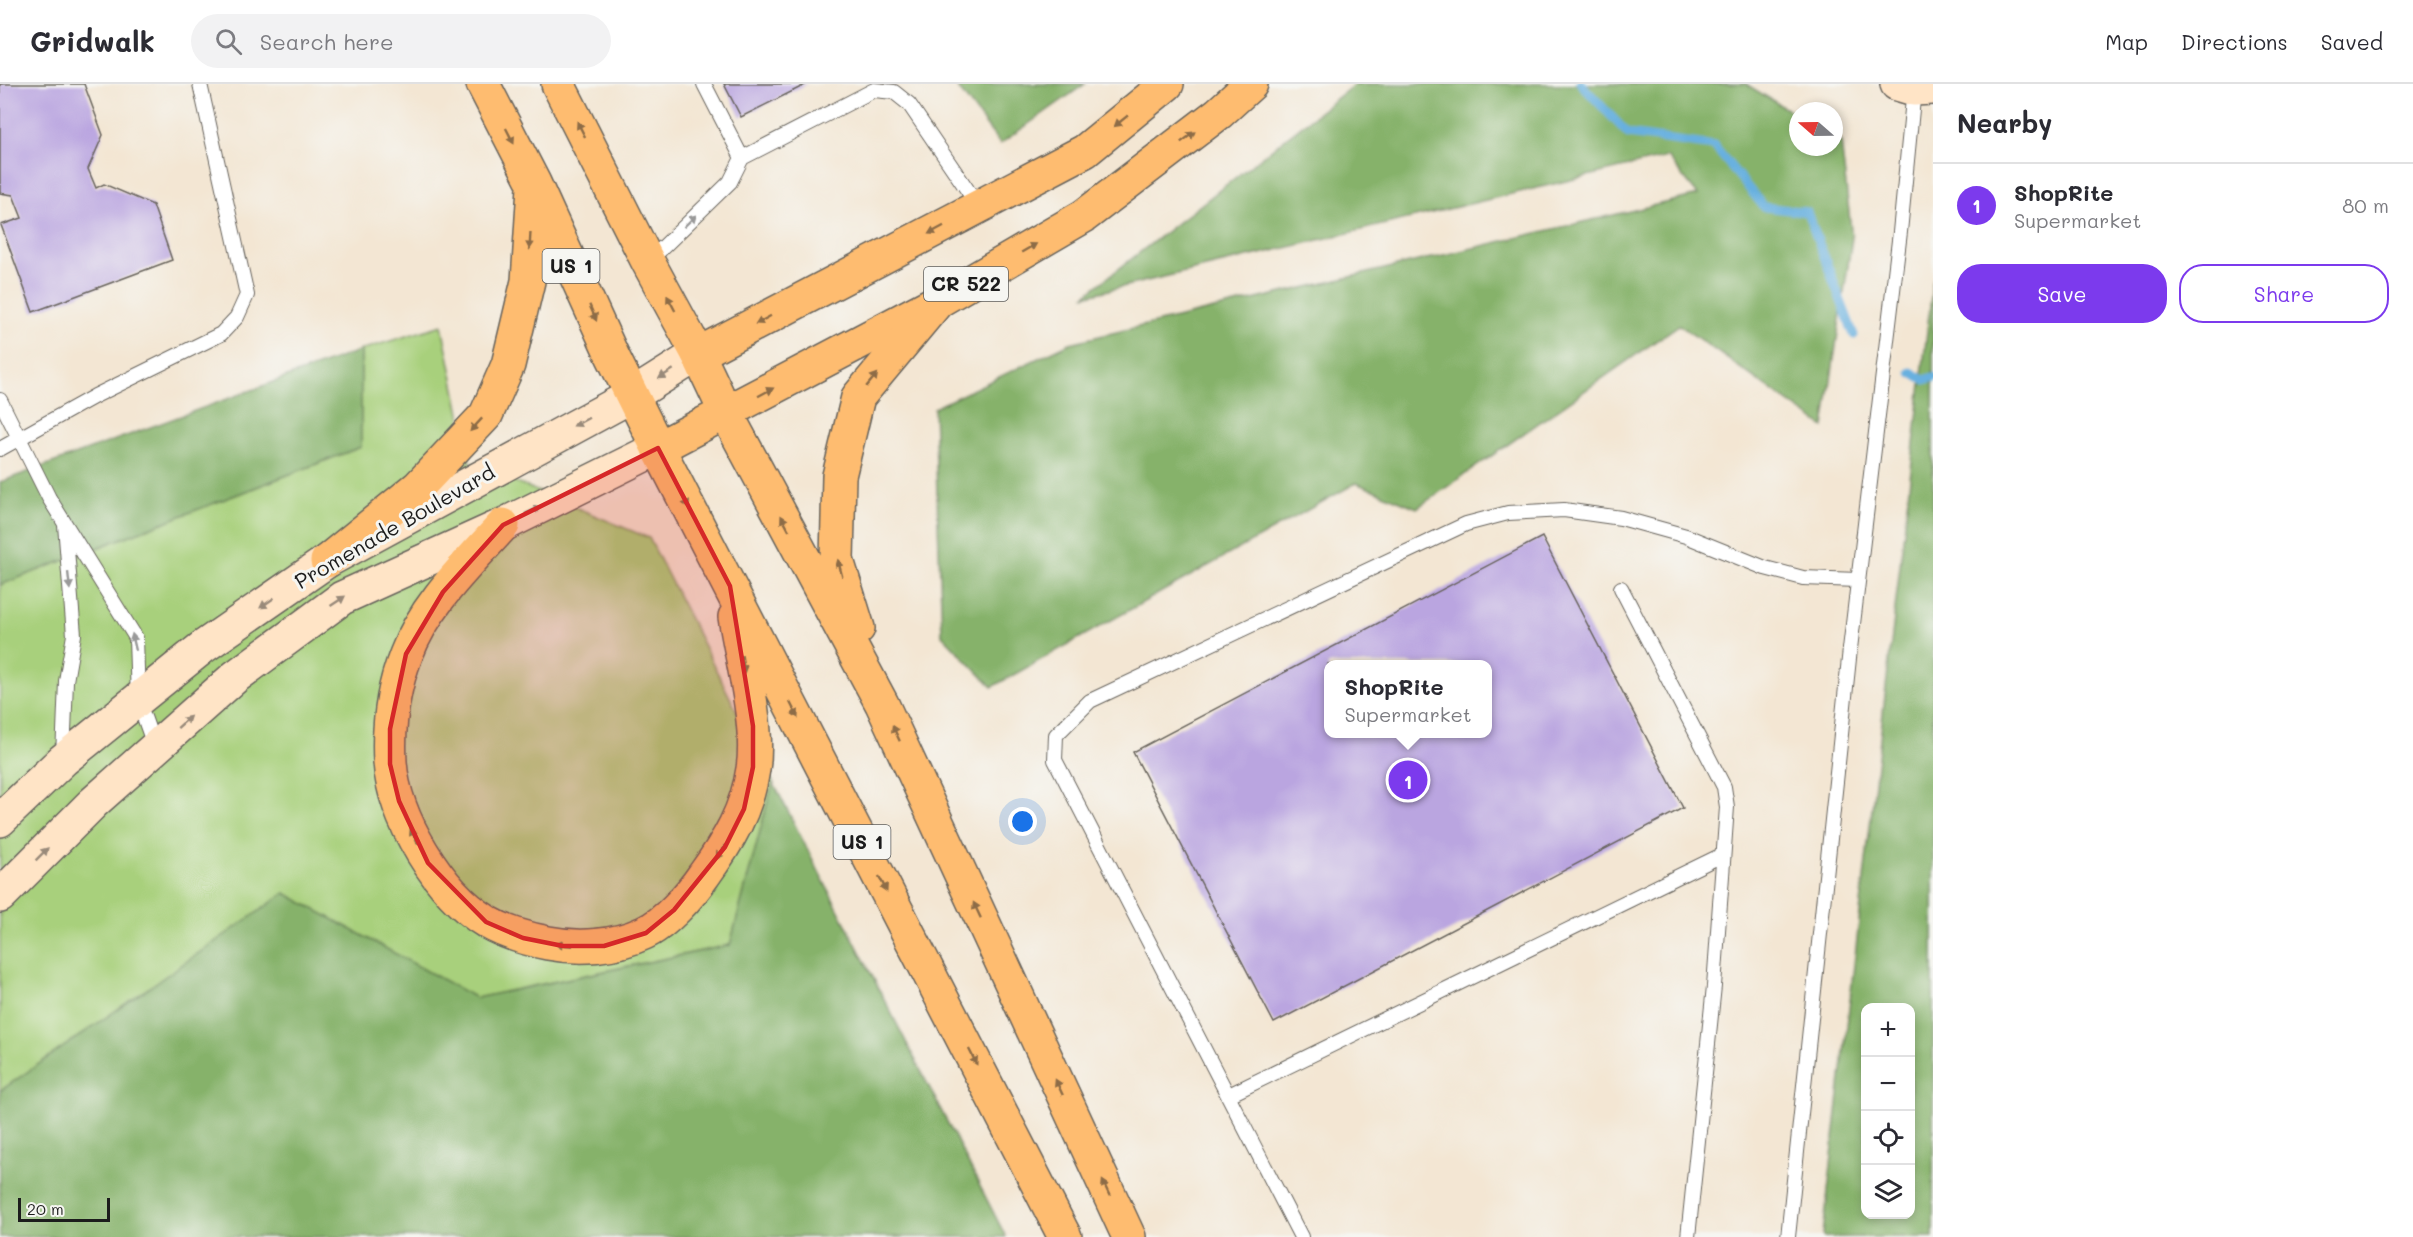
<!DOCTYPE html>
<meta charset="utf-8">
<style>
body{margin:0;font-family:Mali,sans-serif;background:#f2f2f3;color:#2b2b33}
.controls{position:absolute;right:18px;bottom:18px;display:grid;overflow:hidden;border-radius:12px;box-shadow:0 3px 9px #0003}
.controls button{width:54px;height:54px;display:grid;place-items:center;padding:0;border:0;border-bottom:2px solid #e1e1e2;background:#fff;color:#2b2b33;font:30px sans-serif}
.compass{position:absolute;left:1789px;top:18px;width:54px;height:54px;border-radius:50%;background:#fff;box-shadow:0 3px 9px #0003;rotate:290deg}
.scale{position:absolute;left:18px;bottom:15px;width:92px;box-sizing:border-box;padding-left:6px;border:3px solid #1c1c1c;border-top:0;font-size:16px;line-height:21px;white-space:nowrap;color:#1c1c1c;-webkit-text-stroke:4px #f6f6f2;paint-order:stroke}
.you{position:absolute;left:1023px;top:738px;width:21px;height:21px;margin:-15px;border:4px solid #fff;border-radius:50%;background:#1a73e8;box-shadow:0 0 0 9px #1a73e833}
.badge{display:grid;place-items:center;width:39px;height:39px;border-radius:50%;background:#7c3aed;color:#fff;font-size:20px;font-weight:700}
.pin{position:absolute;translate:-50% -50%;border:3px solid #fff;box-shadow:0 2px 6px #0006}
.popup{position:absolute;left:1324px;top:576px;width:168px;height:78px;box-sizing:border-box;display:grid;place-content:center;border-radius:12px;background:#fff;filter:drop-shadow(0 2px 4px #0005);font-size:20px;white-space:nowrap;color:#7c7c81}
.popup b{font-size:22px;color:#2b2b33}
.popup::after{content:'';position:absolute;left:50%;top:100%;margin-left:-12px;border:12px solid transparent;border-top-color:#fff}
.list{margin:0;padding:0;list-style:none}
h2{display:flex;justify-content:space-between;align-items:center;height:78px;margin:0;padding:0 24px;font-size:26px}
h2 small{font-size:20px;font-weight:400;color:#7c7c81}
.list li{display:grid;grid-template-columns:39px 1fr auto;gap:18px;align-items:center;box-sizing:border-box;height:84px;padding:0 24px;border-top:2px solid #e1e1e2}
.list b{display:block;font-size:22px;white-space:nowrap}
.list p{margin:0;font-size:20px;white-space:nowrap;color:#7c7c81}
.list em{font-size:20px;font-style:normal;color:#7c7c81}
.actions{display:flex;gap:12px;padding:18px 24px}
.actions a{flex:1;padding:14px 0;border:2px solid #7c3aed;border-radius:24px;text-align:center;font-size:21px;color:#7c3aed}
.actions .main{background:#7c3aed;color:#fff}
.icon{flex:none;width:33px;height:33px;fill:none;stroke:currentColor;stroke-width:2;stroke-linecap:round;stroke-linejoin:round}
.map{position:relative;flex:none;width:1933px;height:1153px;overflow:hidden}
header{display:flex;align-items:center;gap:36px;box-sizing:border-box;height:84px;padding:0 30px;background:#fff;border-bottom:2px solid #e1e1e2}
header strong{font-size:28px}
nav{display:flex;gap:33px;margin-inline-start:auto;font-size:21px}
.search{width:420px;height:54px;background:#f2f2f3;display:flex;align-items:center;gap:15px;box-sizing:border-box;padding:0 21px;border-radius:33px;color:#7c7c81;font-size:22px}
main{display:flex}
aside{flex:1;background:#fff}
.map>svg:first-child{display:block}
.green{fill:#a8d07b;stroke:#62764c;stroke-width:1.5}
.forest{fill:#86b26b;stroke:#516744;stroke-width:1.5;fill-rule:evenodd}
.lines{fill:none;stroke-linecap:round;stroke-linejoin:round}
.stream{stroke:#67b0df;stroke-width:9}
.building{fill:#baa5e0;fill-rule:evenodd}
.lane-casing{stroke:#67635c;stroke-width:16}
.secondary-casing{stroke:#67635c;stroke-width:36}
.primary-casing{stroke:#67635c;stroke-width:36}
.highway-casing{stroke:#67635c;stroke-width:36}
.lane{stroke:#fff;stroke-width:14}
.secondary{stroke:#ffe4c6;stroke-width:33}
.primary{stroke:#febc70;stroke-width:33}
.highway{stroke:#febc70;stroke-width:33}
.oneway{fill:#8d6c46}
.oneway2{fill:#999}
.oneway3{fill:#998a7a}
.marked{fill:#d62828;fill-opacity:0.2;stroke:#d62828;stroke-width:4.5;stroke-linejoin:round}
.labels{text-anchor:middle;stroke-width:6;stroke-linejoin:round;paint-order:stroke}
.shield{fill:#f6f6f2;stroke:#5d5d5c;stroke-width:1.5}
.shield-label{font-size:20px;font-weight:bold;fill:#1c1c1c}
.street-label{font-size:21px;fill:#1c1c1c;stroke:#f6f6f2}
</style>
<header>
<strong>Gridwalk</strong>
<div class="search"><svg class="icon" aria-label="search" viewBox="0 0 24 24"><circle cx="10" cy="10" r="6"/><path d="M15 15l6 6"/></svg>Search here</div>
<nav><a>Map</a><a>Directions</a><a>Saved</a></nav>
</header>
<main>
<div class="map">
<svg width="1933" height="1153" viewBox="0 0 1933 1153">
<rect width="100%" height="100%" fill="#f6f6f2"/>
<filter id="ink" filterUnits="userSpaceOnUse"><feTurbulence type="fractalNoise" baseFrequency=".0167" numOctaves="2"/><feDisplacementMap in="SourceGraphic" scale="12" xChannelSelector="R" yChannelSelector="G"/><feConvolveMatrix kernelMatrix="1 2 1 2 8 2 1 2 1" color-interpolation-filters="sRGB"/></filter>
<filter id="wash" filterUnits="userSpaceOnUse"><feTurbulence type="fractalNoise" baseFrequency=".008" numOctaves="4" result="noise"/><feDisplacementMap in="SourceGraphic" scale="24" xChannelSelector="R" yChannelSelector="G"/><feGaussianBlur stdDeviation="1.35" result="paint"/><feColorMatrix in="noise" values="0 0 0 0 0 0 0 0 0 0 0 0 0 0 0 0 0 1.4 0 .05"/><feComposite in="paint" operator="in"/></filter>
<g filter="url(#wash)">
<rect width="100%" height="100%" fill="#f3e6d3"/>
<path class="green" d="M442 241 470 379 649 454 773 698 730 861 476 914 285 810 0 1007V501L361 363V266Z"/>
<path class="forest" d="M955 0H1085L1000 60Z
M1355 0H1746L1798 32V63H1834V54L1841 58 1852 154 1824 343 1679 241 1417 424 1356 399 992 603 942 551 934 324 1070 259 1698 111 1667 73 1084 212Z
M1933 195V1153H1823V1150ZM1866 924H1910V1130H1866Z
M361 266V363L0 501V398Z
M773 698 1006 1153H0V1007L285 809 476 914 730 861Z"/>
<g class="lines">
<path class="stream" d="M1581 0 1628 50 1714 62 1764 123 1807 128 1854 251
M1911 288 1925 296 1933 293"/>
</g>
<g id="blocks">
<path class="building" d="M0 0H84L103 51 88 85 96 104 104 100 153 121 172 176 33 228 1 141 22 134 13 111 0 109Z
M724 0H807L741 33Z
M1542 453 1683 724 1274 939 1133 668ZM1328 580H1488V650H1328Z"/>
</g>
</g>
<g filter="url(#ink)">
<use href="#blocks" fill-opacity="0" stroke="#67635c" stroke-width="1.5"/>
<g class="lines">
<g class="lane-casing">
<path id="lane" d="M704 0 742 74
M648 178 730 98 742 74 874 6 894 8 909 20 979 123
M0 316 49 414 136 554 138 616 155 664
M0 365 95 312 221 250 237 233 247 211 200 0
M1621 504 1724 703 1727 723 1714 902 1688 1153
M63 673 66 597 74 551 65 441
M1229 1011 1722 771
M1301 1153 1055 676 1056 651 1090 617 1466 440 1508 429 1564 426 1621 434 1686 452 1765 484 1803 494 1858 496
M1788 1153 1850 565 1900 148 1914 5"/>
</g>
<g class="secondary-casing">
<path id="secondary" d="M1897 0 1914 5 1933 4
M0 736 63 676 203 563 327 477 633 311 698 270
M0 812 93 719 235 593 342 514 503 441 658 364"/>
</g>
<g class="primary-casing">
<path id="primary" d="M698 270 1085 67 1167 0
M658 364 938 217 1084 132 1219 29 1251 0"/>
</g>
<g class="highway-casing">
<path id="highway" d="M483 0 534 99 613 273 658 364 1065 1153
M558 0 648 178 698 270 726 329 882 620 1129 1153
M503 441C467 481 425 520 406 571 393 604 388 642 390 678 394 734 439 809 487 838 506 849 527 855 548 859 579 865 614 863 644 849 665 840 691 810 704 791 728 758 747 726 753 685 760 642 742 577 735 533
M327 477 418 403 486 331 508 281 528 197 534 103
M858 544 837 476 839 392 858 313 938 217"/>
</g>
<use href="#lane" class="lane"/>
<use href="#secondary" class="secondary"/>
<use href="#primary" class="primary"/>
<use href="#highway" class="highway"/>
</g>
<defs><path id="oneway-solid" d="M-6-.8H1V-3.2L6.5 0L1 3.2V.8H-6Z" transform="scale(1.5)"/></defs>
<g class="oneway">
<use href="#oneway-solid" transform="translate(1121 37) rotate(141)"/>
<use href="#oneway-solid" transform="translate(581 45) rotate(-117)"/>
<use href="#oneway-solid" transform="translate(510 52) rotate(63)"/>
<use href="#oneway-solid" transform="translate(1188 53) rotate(-37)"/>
<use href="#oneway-solid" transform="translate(936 146) rotate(152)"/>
<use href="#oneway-solid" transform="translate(530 157) rotate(93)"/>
<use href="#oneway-solid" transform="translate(1029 164) rotate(-30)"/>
<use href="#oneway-solid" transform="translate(671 219) rotate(-118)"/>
<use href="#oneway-solid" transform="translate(593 229) rotate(66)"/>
<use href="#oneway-solid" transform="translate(763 236) rotate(152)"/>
<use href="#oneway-solid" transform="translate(872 296) rotate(-50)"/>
<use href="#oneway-solid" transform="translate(766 308) rotate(-28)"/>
<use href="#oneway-solid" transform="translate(476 341) rotate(133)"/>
<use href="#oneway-solid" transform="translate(685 416) rotate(63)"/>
<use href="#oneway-solid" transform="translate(785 439) rotate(-118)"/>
<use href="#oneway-solid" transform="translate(840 484) rotate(-105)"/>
<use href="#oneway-solid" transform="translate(743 580) rotate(81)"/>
<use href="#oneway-solid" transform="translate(794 626) rotate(63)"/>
<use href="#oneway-solid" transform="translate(896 649) rotate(-115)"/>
<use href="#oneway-solid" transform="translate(414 752) rotate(-116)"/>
<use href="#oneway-solid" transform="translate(721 768) rotate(124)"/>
<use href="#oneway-solid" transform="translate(883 800) rotate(63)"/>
<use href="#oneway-solid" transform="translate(977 826) rotate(-115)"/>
<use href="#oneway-solid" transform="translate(564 861) rotate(-175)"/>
<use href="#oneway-solid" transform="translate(973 973) rotate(63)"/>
<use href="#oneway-solid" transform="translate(1059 1003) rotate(-115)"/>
<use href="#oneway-solid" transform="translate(1106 1104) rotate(-115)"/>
</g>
<g class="oneway2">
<use href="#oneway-solid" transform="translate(690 137) rotate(-44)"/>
<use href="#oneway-solid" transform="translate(69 497) rotate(84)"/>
<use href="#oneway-solid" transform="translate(134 558) rotate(-103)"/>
</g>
<g class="oneway3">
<use href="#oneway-solid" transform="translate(666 290) rotate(148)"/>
<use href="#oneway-solid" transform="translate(581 338) rotate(152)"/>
<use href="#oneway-solid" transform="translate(533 426) rotate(-26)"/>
<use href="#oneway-solid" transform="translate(338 517) rotate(-34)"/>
<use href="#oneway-solid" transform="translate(267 519) rotate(145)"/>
<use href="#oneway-solid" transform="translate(184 638) rotate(-42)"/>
<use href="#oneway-solid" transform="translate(42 770) rotate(-45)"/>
</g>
</g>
<path class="marked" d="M658 364 730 502 753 642V683L744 725 725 763 674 826 646 849 604 862H563L523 854 486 838 428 779 399 717 390 680V645L406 570 443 508 503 441Z"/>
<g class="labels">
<g class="shield">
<rect x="542.5" y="165" width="57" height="34" rx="4.5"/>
<rect x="924" y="183" width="84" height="34" rx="4.5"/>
<rect x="833.5" y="741" width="57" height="34" rx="4.5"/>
</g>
<g class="shield-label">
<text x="571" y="189">US 1</text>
<text x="966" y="207">CR 522</text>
<text x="862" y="765">US 1</text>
</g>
<g class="street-label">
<text transform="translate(395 443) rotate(-30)" y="7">Promenade Boulevard</text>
</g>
</g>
</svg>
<div class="controls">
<button>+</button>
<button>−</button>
<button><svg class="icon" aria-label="locate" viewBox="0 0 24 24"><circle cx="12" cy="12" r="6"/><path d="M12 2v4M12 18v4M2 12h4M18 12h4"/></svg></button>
<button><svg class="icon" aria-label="layers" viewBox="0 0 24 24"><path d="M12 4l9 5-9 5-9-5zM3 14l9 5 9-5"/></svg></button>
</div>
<svg class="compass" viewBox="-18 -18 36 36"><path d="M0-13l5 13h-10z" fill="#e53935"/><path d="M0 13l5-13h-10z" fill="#7c7c81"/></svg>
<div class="scale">20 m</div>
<div class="you"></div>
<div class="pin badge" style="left:1408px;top:696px">1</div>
<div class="popup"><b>ShopRite</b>Supermarket</div>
</div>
<aside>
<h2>Nearby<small></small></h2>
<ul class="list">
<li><span class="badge">1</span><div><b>ShopRite</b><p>Supermarket</p></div><em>80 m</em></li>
</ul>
<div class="actions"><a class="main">Save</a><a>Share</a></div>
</aside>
</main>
